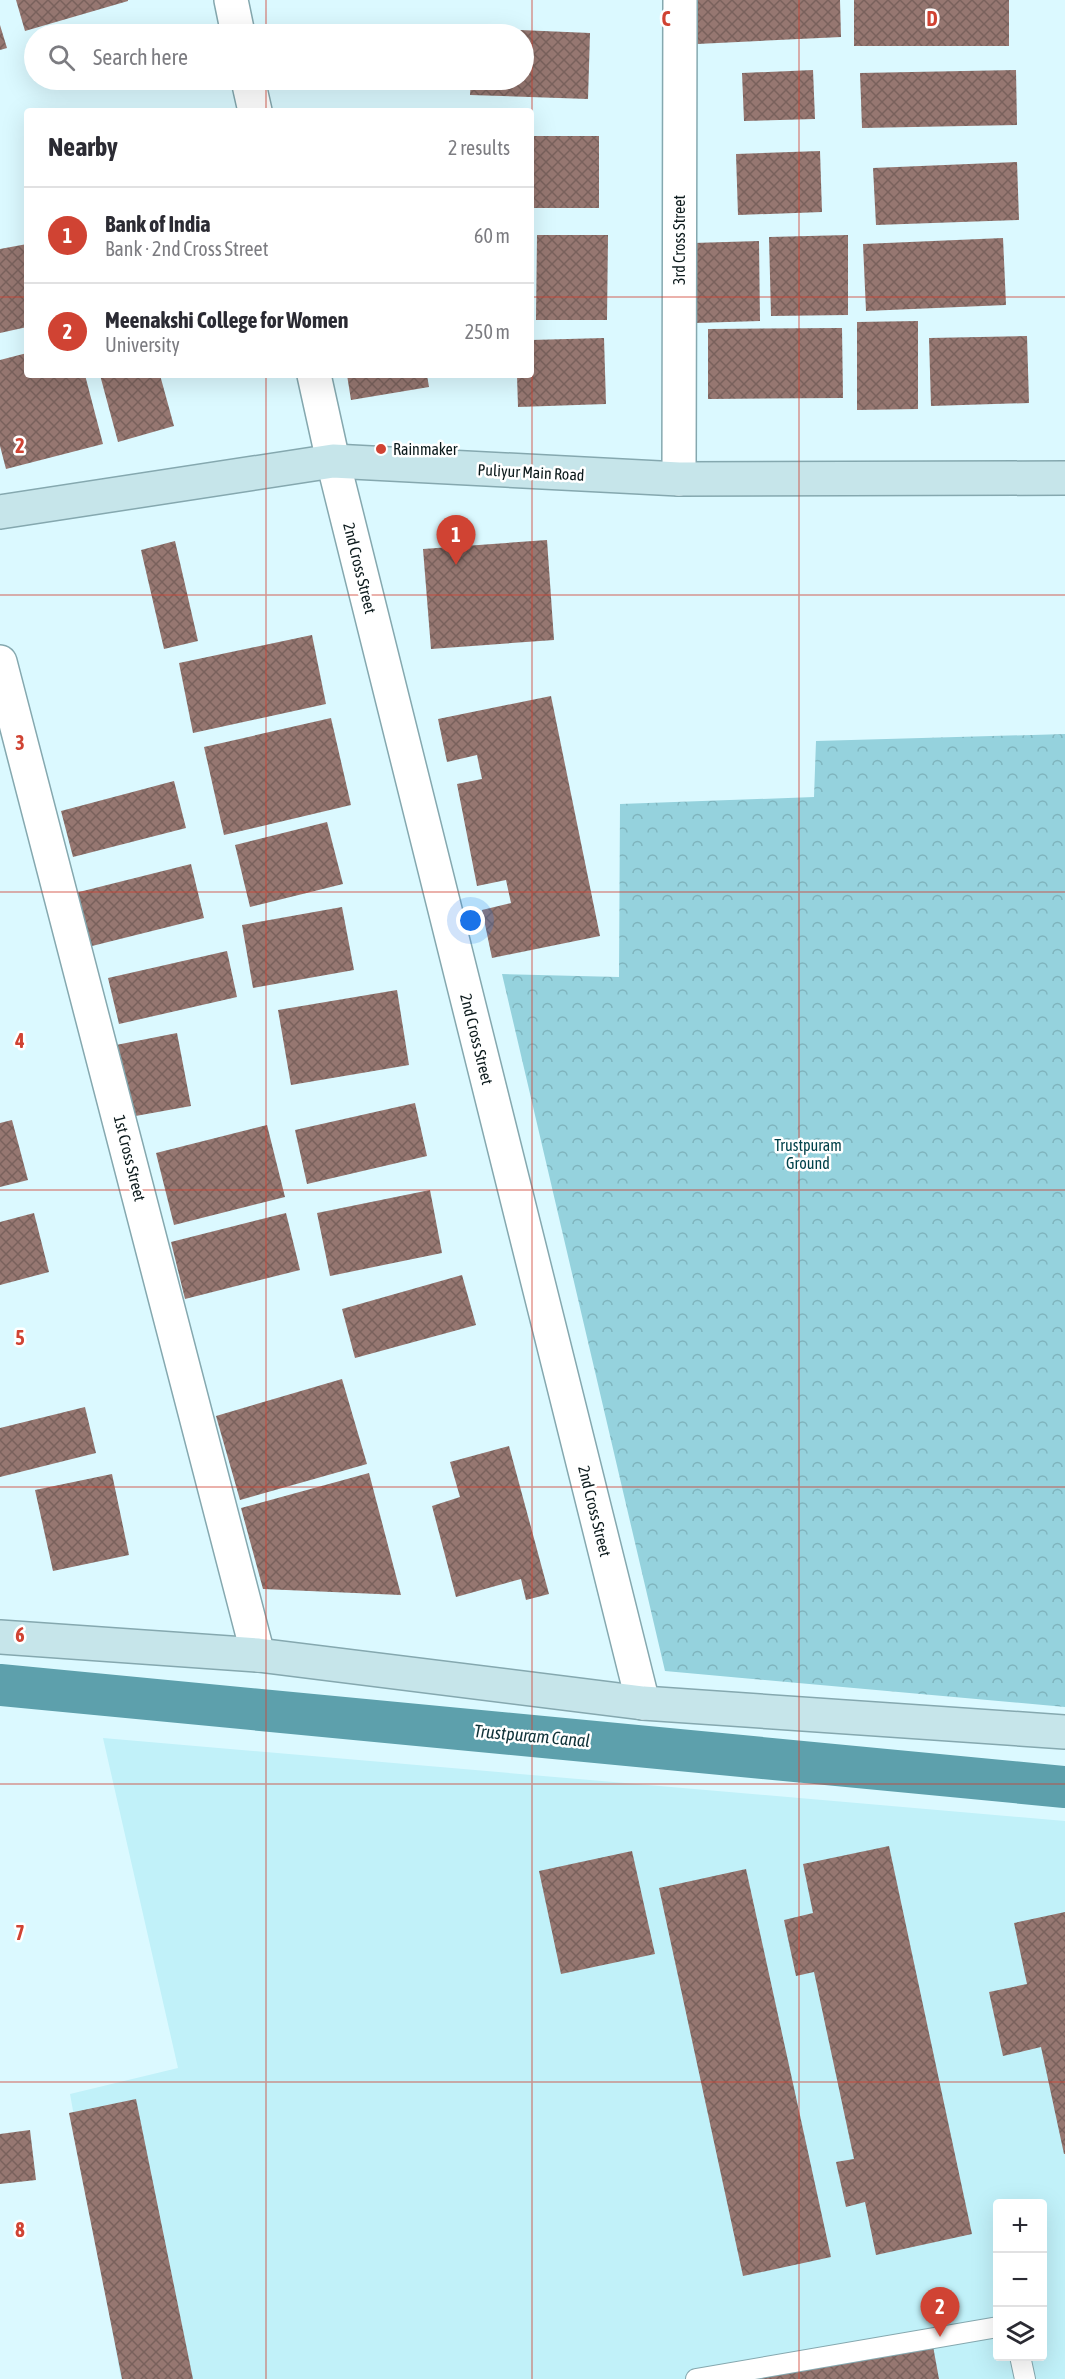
<!DOCTYPE html>
<meta charset="utf-8">
<style>
body{margin:0;font-family:"Asap Condensed",sans-serif;background:#f7f7f7;color:#2b2b33}
.controls{position:absolute;right:18px;bottom:18px;display:grid;overflow:hidden;border-radius:6px;box-shadow:0 6px 24px #0002}
.controls button{width:54px;height:54px;display:grid;place-items:center;padding:0;border:0;border-bottom:2px solid #e1e1e2;background:#fff;color:#2b2b33;font:30px sans-serif}
.you{position:absolute;left:471px;top:921px;width:21px;height:21px;margin:-15px;border:4px solid #fff;border-radius:50%;background:#1a73e8;box-shadow:0 0 0 9px #1a73e833}
.badge{display:grid;place-items:center;width:39px;height:39px;border-radius:50%;background:#d04333;color:#fff;font-size:20px;font-weight:700}
.pin{position:absolute;translate:-50% -50px;filter:drop-shadow(0 2px 3px #0008)}
.pin::after{content:'';position:absolute;top:32px;width:21px;height:18px;background:inherit;clip-path:polygon(0 0,100% 0,50% 100%)}
.list{margin:0;padding:0;list-style:none}
h2{display:flex;justify-content:space-between;align-items:center;height:78px;margin:0;padding:0 24px;font-size:26px}
h2 small{font-size:20px;font-weight:400;color:#7c7c81}
.list li{display:grid;grid-template-columns:39px 1fr auto;gap:18px;align-items:center;box-sizing:border-box;height:96px;padding:0 24px;border-top:2px solid #e1e1e2}
.list b{display:block;font-size:22px;white-space:nowrap}
.list p{margin:0;font-size:20px;white-space:nowrap;color:#7c7c81}
.list em{font-size:20px;font-style:normal;color:#7c7c81}
.icon{flex:none;width:33px;height:33px;fill:none;stroke:currentColor;stroke-width:2;stroke-linecap:round;stroke-linejoin:round}
.map{position:relative;flex:none;width:1065px;height:2379px;overflow:hidden}
.search{position:absolute;background:#fff;box-shadow:0 6px 24px #0002;left:24px;top:24px;width:510px;height:66px;display:flex;align-items:center;gap:15px;box-sizing:border-box;padding:0 21px;border-radius:33px;color:#7c7c81;font-size:22px}
.panel{position:absolute;background:#fff;box-shadow:0 6px 24px #0002;left:24px;top:108px;width:510px;height:270px;border-radius:6px}
.map>svg:first-child{display:block}
.built{fill:#c1f1f9;fill-rule:evenodd}
.park{fill:url(#park-crowns)}
.lines{fill:none;stroke-linecap:round;stroke-linejoin:round}
.canal{stroke:#5da0ac;stroke-width:42}
.building{fill:url(#building-cross-hatch)}
.lane-casing{stroke:#85a8af;stroke-width:22}
.street-casing{stroke:#85a8af;stroke-width:36}
.secondary-casing{stroke:#85a8af;stroke-width:36}
.lane{stroke:#fff;stroke-width:20}
.street{stroke:#fff;stroke-width:33}
.secondary{stroke:#c6e5ea;stroke-width:33}
.grid{fill:none;stroke:#d04333;stroke-width:1.5;stroke-opacity:0.55}
.poi-dot{fill:#d04333;stroke:#fff;stroke-width:2}
.labels{text-anchor:middle;stroke-width:5;stroke-linejoin:round;paint-order:stroke}
.street-label{font-size:16px;fill:#0b191b;stroke:#fff}
.poi-label{font-size:16px;fill:#0b191b;stroke:#fff;text-anchor:start}
.park-label{font-size:16px;fill:#00414a;stroke:#fff}
.water-label{font-size:18px;font-style:italic;fill:#113339;stroke:#fff}
.grid-label{font-size:20px;text-anchor:middle;font-weight:bold;fill:#d04333;stroke:#fff;stroke-width:5;stroke-linejoin:round;paint-order:stroke}
</style>
<div class="map">
<svg width="1065" height="2379" viewBox="0 0 1065 2379">
<defs>
<pattern id="park-crowns" width="20" height="18" patternUnits="userSpaceOnUse" patternTransform="scale(1.5)"><rect width="20" height="18" fill="#95d2dd"/><path d="M2 6a3 3 0 1 1 6 0M12 15a3 3 0 1 1 6 0" fill="none" stroke="#7fb4bd"/></pattern>
<pattern id="building-cross-hatch" width="8" height="8" patternUnits="userSpaceOnUse" patternTransform="scale(1.5)"><rect width="8" height="8" fill="#967771"/><path d="M0 0l8 8M0 8l8-8" fill="none" stroke="#79615c"/></pattern>
</defs>
<rect width="100%" height="100%" fill="#dbf9ff"/>
<path class="built" d="M103 1738 1065 1821V2379H121L70 2094 178 2068ZM998 2204H1042V2356H998Z"/>
<path class="park" d="M1065 734V1707L665 1671 502 974 619 977 620 804 814 797 816 741Z"/>
<g class="lines">
<path class="canal" d="M0 1685 1065 1787"/>
</g>
<path class="building" d="M16 0H128V1L25 31Z
M696 0H840L841 37 697 44Z
M854 0H1009V46H854Z
M0 25 7 48 0 50Z
M473 28 590 33 588 99 470 95 471 80H524V34H473Z
M813 70 815 119 744 121 742 73Z
M1016 70 1017 125 862 128 860 73Z
M531 136H599V208H531Z
M820 151 822 212 738 215 736 154Z
M1017 162 1019 220 876 225 873 168Z
M537 235H608L607 320H536Z
M848 235V315L771 316 769 237Z
M1003 238 1006 305 866 311 863 244Z
M759 241 760 321 695 323 693 243Z
M27 244V327L0 333V249Z
M918 321V409L857 410V322Z
M842 328 843 398 708 399V329Z
M1027 336 1029 403 931 406 929 338Z
M604 338 606 404 518 407 517 375H531V340Z
M27 353V375H85L103 444 6 469 0 446V360Z
M100 375H160L174 426 118 442Z
M347 375H427L429 387 351 400Z
M547 540 554 640 431 649 423 549Z
M175 541 198 641 164 649 141 550Z
M312 635 326 704 193 733 179 663Z
M551 696 600 936 492 958 482 910 511 903 506 880 477 886 457 784 482 779 477 755 447 762 438 719Z
M331 718 351 805 224 835 204 747Z
M174 781 186 828 73 857 61 811Z
M327 822 343 884 250 907 235 845Z
M191 864 204 918 88 947 75 893Z
M342 907 354 970 253 988 242 925Z
M227 951 237 997 119 1024 108 978Z
M397 990 409 1065 291 1085 278 1010Z
M177 1033 191 1106 130 1117 116 1045Z
M415 1103 427 1156 307 1184 295 1130Z
M12 1120 28 1180 0 1187V1123Z
M267 1125 285 1197 174 1225 156 1153Z
M430 1190 442 1253 330 1276 317 1213Z
M34 1213 49 1272 0 1285V1222Z
M286 1213 300 1270 185 1299 171 1242Z
M462 1275 476 1325 355 1358 342 1309Z
M342 1379 367 1464 240 1500 216 1416Z
M85 1407 96 1453 0 1477V1428Z
M509 1446 549 1594 526 1600 521 1579 456 1597 432 1506 460 1497 450 1462Z
M369 1473 401 1595 263 1589 241 1508Z
M112 1474 129 1555 53 1571 35 1490Z
M889 1846 972 2234 876 2255 865 2202 846 2207 836 2162 854 2159 814 1972 796 1976 784 1920 813 1913 803 1864Z
M632 1851 655 1954 561 1974 539 1871Z
M746 1869 831 2257 743 2276 659 1888Z
M1065 1912V2154H1064L1041 2047 1003 2056 989 1992 1027 1984 1014 1923Z
M136 2099 193 2379H122L69 2113Z
M30 2130 36 2180 0 2184V2134Z
M933 2346 939 2379H762L761 2378Z"/>
<g class="lines">
<g class="lane-casing">
<path id="lane" d="M1020 2356 1025 2379
M696 2379 998 2327"/>
</g>
<g class="street-casing">
<path id="street" d="M231 0 238 34
M248 80 255 111
M314 375 333 461 643 1703
M679 479 680 0
M0 662 258 1655"/>
</g>
<g class="secondary-casing">
<path id="secondary" d="M0 512 333 461 679 479 1065 478
M0 1637 258 1655 643 1703 1065 1732"/>
</g>
<use href="#lane" class="lane"/>
<use href="#street" class="street"/>
<use href="#secondary" class="secondary"/>
</g>
<path class="grid" d="M266 0V34M532 0V2379M799 0V2379M266 80V111M0 297H27M531 297H1065M266 375V2379M0 595H1065M0 892H1065M0 1190H1065M0 1487H1065M0 1784H1065M0 2082H1065"/>
<circle class="poi-dot" cx="381" cy="449" r="6"/>
<g class="labels">
<g class="street-label">
<text transform="translate(679 240) rotate(-90)" y="6">3rd Cross Street</text>
<text transform="translate(531 472) rotate(3)" y="6">Puliyur Main Road</text>
<text transform="translate(360 568) rotate(76)" y="6">2nd Cross Street</text>
<text transform="translate(477 1039) rotate(76)" y="6">2nd Cross Street</text>
<text transform="translate(130 1158) rotate(76)" y="6">1st Cross Street</text>
<text transform="translate(595 1511) rotate(76)" y="6">2nd Cross Street</text>
</g>
<g class="poi-label">
<text x="393" y="455">Rainmaker</text>
</g>
<g class="park-label">
<text x="808" y="1151">Trustpuram<tspan x="808" dy="18">Ground</tspan></text>
</g>
<g class="water-label">
<text transform="translate(532 1736) rotate(5)" y="6">Trustpuram Canal</text>
</g>
</g>
<g class="grid-label">
<text x="666" y="26">C</text>
<text x="932" y="26">D</text>
<text x="20" y="453">2</text>
<text x="20" y="750">3</text>
<text x="20" y="1048">4</text>
<text x="20" y="1345">5</text>
<text x="20" y="1642">6</text>
<text x="20" y="1940">7</text>
<text x="20" y="2237">8</text>
</g>
</svg>
<div class="controls">
<button>+</button>
<button>−</button>
<button><svg class="icon" aria-label="layers" viewBox="0 0 24 24"><path d="M12 4l9 5-9 5-9-5zM3 14l9 5 9-5"/></svg></button>
</div>
<div class="you"></div>
<div class="pin badge" style="left:456px;top:565px">1</div>
<div class="pin badge" style="left:940px;top:2337px">2</div>
<div class="search"><svg class="icon" aria-label="search" viewBox="0 0 24 24"><circle cx="10" cy="10" r="6"/><path d="M15 15l6 6"/></svg>Search here</div>
<section class="panel">
<h2>Nearby<small>2 results</small></h2>
<ul class="list">
<li><span class="badge">1</span><div><b>Bank of India</b><p>Bank · 2nd Cross Street</p></div><em>60 m</em></li>
<li><span class="badge">2</span><div><b>Meenakshi College for Women</b><p>University</p></div><em>250 m</em></li>
</ul>
</section>
</div>
